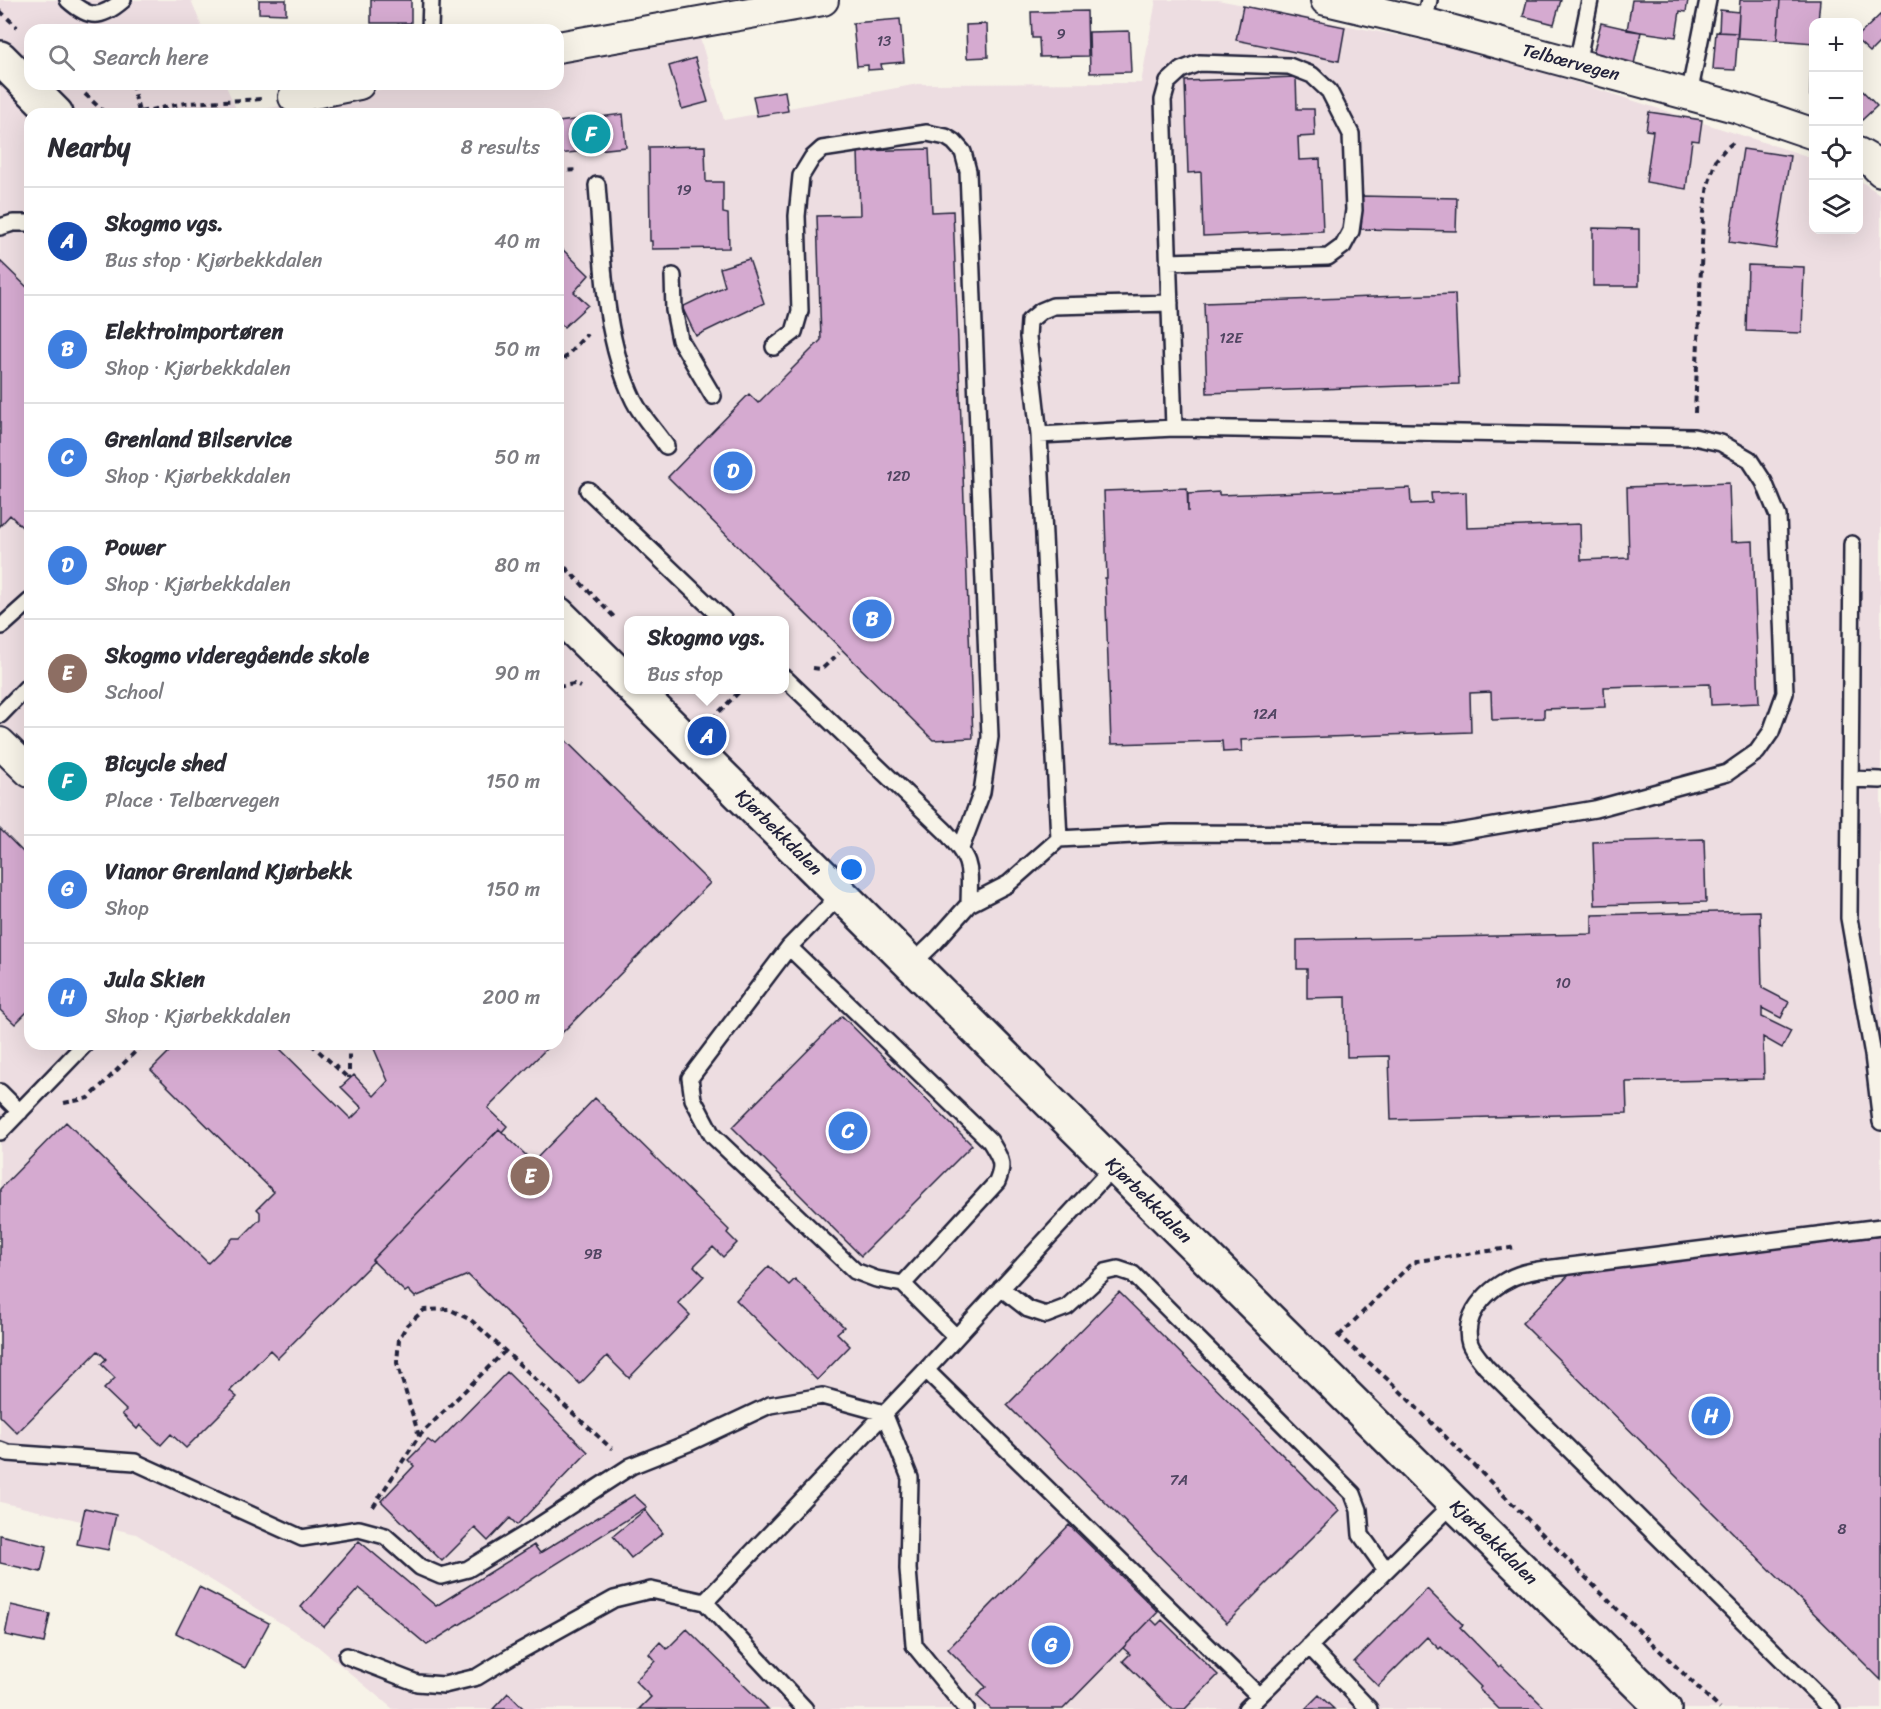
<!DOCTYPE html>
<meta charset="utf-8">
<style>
body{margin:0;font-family:Sriracha,sans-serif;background:#f7f7f7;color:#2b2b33}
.controls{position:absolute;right:18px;top:18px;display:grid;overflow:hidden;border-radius:12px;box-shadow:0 6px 24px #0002}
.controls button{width:54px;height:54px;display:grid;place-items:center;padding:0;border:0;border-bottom:2px solid #e1e1e2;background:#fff;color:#2b2b33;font:30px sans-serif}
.you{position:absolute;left:852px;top:870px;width:21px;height:21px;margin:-15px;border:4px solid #fff;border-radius:50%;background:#1a73e8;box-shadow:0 0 0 9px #1a73e833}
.badge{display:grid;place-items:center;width:39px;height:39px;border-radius:50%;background:#22223b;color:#fff;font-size:20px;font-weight:700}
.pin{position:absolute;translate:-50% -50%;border:3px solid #fff;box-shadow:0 2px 6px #0006}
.popup{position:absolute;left:624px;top:616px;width:165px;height:78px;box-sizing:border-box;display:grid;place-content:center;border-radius:12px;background:#fff;filter:drop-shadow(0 2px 4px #0005);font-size:20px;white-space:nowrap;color:#7c7c81}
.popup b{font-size:22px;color:#2b2b33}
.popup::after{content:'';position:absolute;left:50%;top:100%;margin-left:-12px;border:12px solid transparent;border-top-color:#fff}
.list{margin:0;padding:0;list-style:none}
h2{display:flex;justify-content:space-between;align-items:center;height:78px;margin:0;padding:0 24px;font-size:26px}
h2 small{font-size:20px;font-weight:400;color:#7c7c81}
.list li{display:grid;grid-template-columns:39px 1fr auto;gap:18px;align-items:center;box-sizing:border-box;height:108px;padding:0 24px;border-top:2px solid #e1e1e2}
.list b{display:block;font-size:22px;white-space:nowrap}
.list p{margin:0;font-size:20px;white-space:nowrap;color:#7c7c81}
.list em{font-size:20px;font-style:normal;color:#7c7c81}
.icon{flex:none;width:33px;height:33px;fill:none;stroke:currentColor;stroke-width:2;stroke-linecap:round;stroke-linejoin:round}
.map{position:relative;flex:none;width:1881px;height:1709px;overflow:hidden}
.search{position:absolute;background:#fff;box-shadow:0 6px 24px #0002;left:24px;top:24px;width:540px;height:66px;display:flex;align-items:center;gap:15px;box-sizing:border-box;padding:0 21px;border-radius:18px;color:#7c7c81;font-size:22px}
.panel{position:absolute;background:#fff;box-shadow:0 6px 24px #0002;left:24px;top:108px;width:540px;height:942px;border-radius:18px}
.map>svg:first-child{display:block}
.built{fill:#eddde1;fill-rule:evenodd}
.building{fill:#d5aad0;stroke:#22223b;stroke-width:1.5}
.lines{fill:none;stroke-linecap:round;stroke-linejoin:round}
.service-casing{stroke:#22223b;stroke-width:20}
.minor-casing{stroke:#22223b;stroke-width:34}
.tertiary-casing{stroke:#22223b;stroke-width:38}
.path{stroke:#22223b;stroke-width:4;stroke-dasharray:6 4.5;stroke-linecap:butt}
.service{stroke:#f7f3e8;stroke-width:15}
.minor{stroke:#f7f3e8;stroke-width:30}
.tertiary{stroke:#f7f3e8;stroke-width:33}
.labels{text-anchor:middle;stroke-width:6;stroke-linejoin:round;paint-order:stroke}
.number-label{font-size:15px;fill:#4f4460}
.street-label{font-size:18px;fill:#22223b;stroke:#f7f3e8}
</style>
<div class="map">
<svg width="1881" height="1709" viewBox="0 0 1881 1709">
<rect width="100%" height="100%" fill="#f7f3e8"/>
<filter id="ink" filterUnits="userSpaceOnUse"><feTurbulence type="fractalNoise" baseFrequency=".0167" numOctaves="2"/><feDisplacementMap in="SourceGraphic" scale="12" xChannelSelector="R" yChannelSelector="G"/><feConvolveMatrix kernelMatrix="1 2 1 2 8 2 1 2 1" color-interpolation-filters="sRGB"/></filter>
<g filter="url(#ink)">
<path class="built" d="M0 0H191L203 30H30V84H225L238 113 416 84H558V61L700 38 724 120 918 84 1141 83 1156 0H1218L1481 52 1813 158 1814 230H1858L1859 180 1881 195V1709H393L315 1644 136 1534 0 1502ZM30 114H558V1044H30ZM629 620H785V690H629Z"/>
<path class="building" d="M259 0H286V14L259 13Z
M371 0H411V23H371Z
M1527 0H1561L1554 24 1523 16Z
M1632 0H1688L1686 12 1680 11 1676 37 1627 30Z
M1740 0H1780L1777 40 1737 38Z
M1780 0H1820L1818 22H1814V43L1777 40Z
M1243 6 1345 27 1339 61 1236 40Z
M1720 10 1739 12 1738 33 1719 32Z
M1087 11 1088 56 1040 57 1039 38H1032L1031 12Z
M1881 14V41L1870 52 1858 41V36Z
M900 19 904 62 881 64 882 69 868 70V65L857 66 853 23Z
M1601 23 1641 32 1634 64 1593 54Z
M987 24 988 57 967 58 966 25Z
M1129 31 1131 72 1090 73 1089 32Z
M1716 32 1738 33 1735 70 1713 69Z
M695 58 708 102 682 109 669 66Z
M1811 59H1814V97L1810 96Z
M1296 77 1297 109H1314L1315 136 1298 137 1299 160 1320 159 1323 231 1203 236 1201 172 1188 173 1185 81Z
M1858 86 1877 106 1862 120 1858 117Z
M785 91 788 111 757 116 753 96Z
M1649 112 1702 120 1699 141 1692 140 1686 189 1646 182 1653 131 1646 130Z
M623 114 626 147 558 154V122Z
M705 146 706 182H723V213L728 214 729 248 652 249V241H650L649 147Z
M929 149 932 212 953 211 973 738 933 740 668 477 749 394 758 403 821 340 817 216 860 215 858 151Z
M1743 149 1790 156 1776 249 1729 242Z
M1361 196 1457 198 1456 231 1361 229Z
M1593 228 1639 229V286H1593Z
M558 245 589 275 574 292 588 305 564 327 558 321Z
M749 259 764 303 696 336 682 307 725 286 720 268Z
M0 261 30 290V535L10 515 0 526Z
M1748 265 1804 267 1802 333 1746 331Z
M1455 294 1459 384 1207 393 1204 303Z
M1729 483 1731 542 1753 541 1759 703 1711 705 1710 684 1604 687 1605 707 1544 709V718L1492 720 1491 692 1470 693 1471 732 1241 740 1242 751 1223 752 1222 741 1111 744 1105 578H1107L1104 491 1187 488 1188 512V494L1219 492V495L1410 488 1411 504 1432 503 1431 493 1466 492 1467 528 1580 524 1581 560 1629 558 1627 487Z
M558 733 710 883 558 1037Z
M0 829 30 859V1009L15 1024 0 1010Z
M1704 839 1706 902 1595 905 1593 842Z
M1760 911 1762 988 1789 1002 1781 1018 1762 1008V1017L1791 1031 1782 1048 1763 1037 1764 1079 1626 1082 1627 1113 1391 1120 1389 1056 1347 1057 1346 997 1307 998V969H1297V940L1592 934V915Z
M842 1016 972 1145 861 1256 732 1127Z
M177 1044H275L351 1119 362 1108 341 1087 354 1075 374 1096 388 1081 372 1044H551L488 1108 507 1126 502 1132 499 1129 372 1260 374 1261 278 1358 270 1350 230 1391 237 1397 186 1448 171 1434 161 1445 140 1425 137 1429 122 1414 126 1410 104 1389 115 1378 101 1364 106 1359 98 1351 17 1433 0 1416V1189L66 1122 208 1263 233 1238H241L260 1219V1212L257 1209 274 1192 151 1070Z
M595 1098 729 1230 727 1233 737 1243 723 1257 713 1247 694 1266 704 1276 678 1303 690 1315 629 1378 607 1356 580 1384 468 1275 415 1297 408 1290 405 1292 372 1260 499 1129 533 1162Z
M1881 1236V1680L1522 1323 1571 1273Z
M769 1266 789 1285 795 1279 844 1327 837 1333 850 1346 817 1380 736 1300Z
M1119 1292 1339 1511 1227 1623 1007 1405Z
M507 1372 588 1452 517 1525 510 1518 488 1541 475 1528 442 1561 381 1501 414 1466 408 1460 428 1440 435 1445Z
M634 1495 647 1507 427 1645 359 1588 324 1627 301 1607 359 1541 436 1606 534 1545 540 1553Z
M85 1508 116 1515 108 1550 77 1544Z
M645 1510 663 1533 631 1558 613 1536Z
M1069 1525 1158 1612 1063 1709H991L977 1696 986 1687 948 1649Z
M0 1535 47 1546 41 1572 0 1563Z
M199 1587 269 1623 245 1668 176 1633Z
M1427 1589 1463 1625 1460 1627 1499 1667 1501 1665 1546 1709H1499L1479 1689 1481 1687 1441 1647 1439 1649 1427 1637 1378 1686 1354 1662Z
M11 1605 50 1614 44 1643 5 1635Z
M1151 1619 1157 1625 1162 1620 1218 1675 1185 1709H1172L1123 1661 1130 1654 1123 1648Z
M687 1629 768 1709H639L651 1697 635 1681 655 1661 649 1654 660 1642 667 1649Z
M508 1693 524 1709H493Z
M1319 1695 1334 1709H1305Z"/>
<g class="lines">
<g class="service-casing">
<path id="service" d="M68 0C89 19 101 19 123 0
M1424 23 1429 0
M430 30 431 0
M1577 64 1590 0
M1689 95 1708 0
M597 185C603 256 602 335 634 401 642 417 656 431 666 446
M0 227 13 223H30
M1168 262 1328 257 1343 246 1351 231 1354 210 1351 134 1329 91 1312 75 1289 66 1199 63 1181 70 1168 82 1163 100 1174 428
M673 276 674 310 680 340 713 396
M774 347 794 332 800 311 797 216 801 176 812 158 822 149 927 133 946 137 954 142 963 152 968 171 990 737 982 792 961 848
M588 490 724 620
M1852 544 1849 918 1873 1055 1881 1122
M2 626 30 601
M785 678 945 831C972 861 970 865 969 904
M0 715 30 684
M1850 779 1881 780
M1059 839 1039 435 1028 337 1029 321 1041 311 1053 306 1170 303
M841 894 789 947 690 1078 693 1099 712 1135 855 1271 876 1279 903 1284 956 1337
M789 947 990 1141C1000 1158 1005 1163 997 1182L903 1284
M911 965 936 941 969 904 1008 884 1059 839 1171 833 1447 834 1595 809 1727 773 1757 752 1771 732 1785 693 1778 516 1764 482 1749 459 1721 443 1694 437 1174 428 1039 435
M0 1092 20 1112
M0 1132 85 1044
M1001 1288 1028 1309 1046 1315 1067 1307 1105 1272 1118 1269 1133 1274 1353 1494 1359 1510 1361 1535 1386 1570
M926 1370 1259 1696
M0 1450 8 1453 135 1462 302 1538 359 1529 385 1536 420 1567 441 1576 468 1569 534 1529 631 1466 691 1442 770 1405 822 1396 884 1413 910 1478 908 1569 914 1645 966 1709
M1309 1646 1369 1709
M347 1656 417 1683 444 1685 477 1677 513 1655 614 1599 651 1590 705 1602
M805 1709 705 1602 926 1370 1114 1166
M1246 1709 1454 1503
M1832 1709 1486 1367C1481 1360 1473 1352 1470 1344 1460 1312 1495 1281 1524 1273 1538 1269 1555 1268 1570 1266L1881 1227"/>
</g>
<g class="minor-casing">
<path id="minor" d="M1326 0 1424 23 1735 107 1814 134
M558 47 823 0
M294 97 359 84
M1858 153 1870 160 1881 171
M0 743 30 772"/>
</g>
<g class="tertiary-casing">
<path id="tertiary" d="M0 58 56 114
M558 614 629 684
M635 690 1454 1503 1664 1709"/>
</g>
<path class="path" d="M0 11 17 27
M132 84 139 112
M85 94 106 114
M130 114 186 103 263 99
M558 171 578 170
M558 379 560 377 561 362 587 334
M1695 413 1703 219 1708 185 1716 160 1725 149 1734 142
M558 560 616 619
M813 668 822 669 839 653
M558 687 574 684 580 687
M712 719 741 690
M311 1044 349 1079
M349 1044V1078
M64 1103 89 1098 143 1044
M1337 1334 1395 1386 1625 1617 1720 1709
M1339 1336 1409 1266 1417 1261 1517 1247
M419 1436 397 1363 399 1339 407 1325 424 1310 449 1309 471 1320 612 1449
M373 1507 419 1436 505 1351"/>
<use href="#service" class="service"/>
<use href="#minor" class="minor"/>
<use href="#tertiary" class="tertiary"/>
</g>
</g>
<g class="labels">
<g class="number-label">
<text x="1061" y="39">9</text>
<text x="884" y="46">13</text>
<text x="684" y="195">19</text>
<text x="1231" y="343">12E</text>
<text x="898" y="481">12D</text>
<text x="1265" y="719">12A</text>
<text x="1563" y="988">10</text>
<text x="593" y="1259">9B</text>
<text x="1179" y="1485">7A</text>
<text x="1842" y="1534">8</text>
</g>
<g class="street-label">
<text transform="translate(1571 62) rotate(15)" y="6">Telbærvegen</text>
<text transform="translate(779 832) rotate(45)" y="6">Kjørbekkdalen</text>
<text transform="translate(1149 1200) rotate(45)" y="6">Kjørbekkdalen</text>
<text transform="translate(1494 1542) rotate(44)" y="6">Kjørbekkdalen</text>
</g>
</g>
</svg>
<div class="controls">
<button>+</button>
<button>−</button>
<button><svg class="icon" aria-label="locate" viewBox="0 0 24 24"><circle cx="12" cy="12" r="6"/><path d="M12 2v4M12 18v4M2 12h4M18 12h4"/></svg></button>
<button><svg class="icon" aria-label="layers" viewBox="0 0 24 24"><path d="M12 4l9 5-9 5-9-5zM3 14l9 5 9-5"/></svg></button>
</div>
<div class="you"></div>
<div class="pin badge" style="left:707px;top:736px;background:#1a4fb4">A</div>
<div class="popup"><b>Skogmo vgs.</b>Bus stop</div>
<div class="pin badge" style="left:872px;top:619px;background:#3f7fe0">B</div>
<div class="pin badge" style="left:848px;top:1131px;background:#3f7fe0">C</div>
<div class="pin badge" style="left:733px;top:471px;background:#3f7fe0">D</div>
<div class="pin badge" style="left:530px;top:1176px;background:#8d6e63">E</div>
<div class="pin badge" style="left:591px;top:134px;background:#0f9aa8">F</div>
<div class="pin badge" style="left:1051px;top:1645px;background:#3f7fe0">G</div>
<div class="pin badge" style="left:1711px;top:1416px;background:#3f7fe0">H</div>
<div class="search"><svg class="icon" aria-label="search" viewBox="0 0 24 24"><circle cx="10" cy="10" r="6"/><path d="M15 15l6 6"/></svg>Search here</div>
<section class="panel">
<h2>Nearby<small>8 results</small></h2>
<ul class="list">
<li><span class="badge" style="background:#1a4fb4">A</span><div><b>Skogmo vgs.</b><p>Bus stop · Kjørbekkdalen</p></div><em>40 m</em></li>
<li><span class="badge" style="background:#3f7fe0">B</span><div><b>Elektroimportøren</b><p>Shop · Kjørbekkdalen</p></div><em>50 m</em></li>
<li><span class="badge" style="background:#3f7fe0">C</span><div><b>Grenland Bilservice</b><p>Shop · Kjørbekkdalen</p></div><em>50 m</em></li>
<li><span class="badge" style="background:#3f7fe0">D</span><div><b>Power</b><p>Shop · Kjørbekkdalen</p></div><em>80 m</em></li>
<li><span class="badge" style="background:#8d6e63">E</span><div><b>Skogmo videregående skole</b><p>School</p></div><em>90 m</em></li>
<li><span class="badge" style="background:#0f9aa8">F</span><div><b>Bicycle shed</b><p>Place · Telbærvegen</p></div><em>150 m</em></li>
<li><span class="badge" style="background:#3f7fe0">G</span><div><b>Vianor Grenland Kjørbekk</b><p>Shop</p></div><em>150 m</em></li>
<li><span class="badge" style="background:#3f7fe0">H</span><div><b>Jula Skien</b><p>Shop · Kjørbekkdalen</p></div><em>200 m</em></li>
</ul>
</section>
</div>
